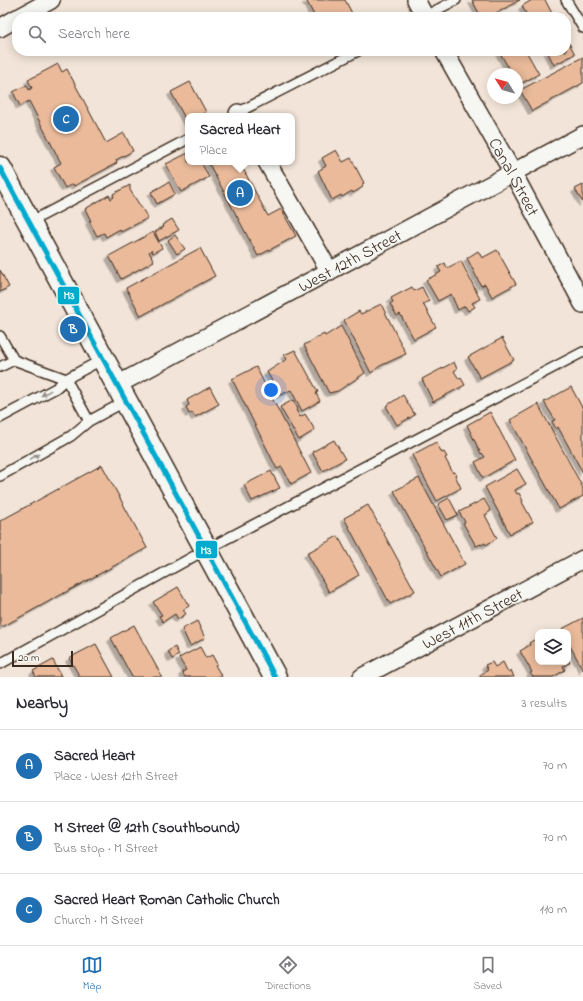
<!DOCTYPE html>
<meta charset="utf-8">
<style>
body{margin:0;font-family:"Indie Flower",sans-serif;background:#f7f7f7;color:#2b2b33}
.controls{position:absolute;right:12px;bottom:12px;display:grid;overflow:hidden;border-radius:8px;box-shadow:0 2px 10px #0003}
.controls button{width:36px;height:36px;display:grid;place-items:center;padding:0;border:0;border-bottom:1px solid #e1e1e2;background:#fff;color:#2b2b33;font:20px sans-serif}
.compass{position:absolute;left:487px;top:68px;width:36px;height:36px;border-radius:50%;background:#fff;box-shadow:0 2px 10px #0003;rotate:307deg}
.scale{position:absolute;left:12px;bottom:10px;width:61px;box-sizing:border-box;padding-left:4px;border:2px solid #3b2a1e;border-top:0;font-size:11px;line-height:14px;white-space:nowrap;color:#3b2a1e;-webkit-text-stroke:3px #f6f6f2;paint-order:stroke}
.you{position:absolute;left:271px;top:390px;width:14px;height:14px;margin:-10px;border:3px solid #fff;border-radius:50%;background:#1a73e8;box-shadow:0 0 0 6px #1a73e833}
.badge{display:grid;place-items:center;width:26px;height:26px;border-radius:50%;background:#1f6fb2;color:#fff;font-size:13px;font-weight:700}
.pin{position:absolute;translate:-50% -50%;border:2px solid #fff;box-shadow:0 1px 4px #0006}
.popup{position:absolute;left:185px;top:113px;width:110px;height:52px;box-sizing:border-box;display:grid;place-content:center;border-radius:8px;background:#fff;filter:drop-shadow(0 1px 3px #0005);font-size:13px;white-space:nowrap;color:#7c7c81}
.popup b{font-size:15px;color:#2b2b33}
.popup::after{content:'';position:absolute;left:50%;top:100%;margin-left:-8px;border:8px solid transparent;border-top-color:#fff}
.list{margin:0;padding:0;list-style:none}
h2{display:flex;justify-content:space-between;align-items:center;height:52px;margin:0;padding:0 16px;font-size:17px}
h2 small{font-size:13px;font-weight:400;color:#7c7c81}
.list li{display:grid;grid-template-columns:26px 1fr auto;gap:12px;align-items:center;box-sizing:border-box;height:72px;padding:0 16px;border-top:1px solid #e1e1e2}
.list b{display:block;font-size:15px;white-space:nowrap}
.list p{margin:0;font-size:13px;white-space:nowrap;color:#7c7c81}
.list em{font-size:13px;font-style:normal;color:#7c7c81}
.icon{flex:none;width:22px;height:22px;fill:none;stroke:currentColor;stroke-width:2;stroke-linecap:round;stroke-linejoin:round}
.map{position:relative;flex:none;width:583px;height:677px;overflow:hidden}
.search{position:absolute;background:#fff;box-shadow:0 2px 10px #0003;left:12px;right:12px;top:12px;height:44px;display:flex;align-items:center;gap:10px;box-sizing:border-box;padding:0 14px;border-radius:16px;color:#7c7c81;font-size:15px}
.sheet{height:268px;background:#fff}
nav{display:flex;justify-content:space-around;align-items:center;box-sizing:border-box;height:56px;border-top:1px solid #e1e1e2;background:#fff;font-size:11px;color:#7c7c81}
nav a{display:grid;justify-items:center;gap:2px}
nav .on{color:#1f6fb2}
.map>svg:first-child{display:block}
.building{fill:#eaba9b;stroke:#3b2a1e;filter:url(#shadow)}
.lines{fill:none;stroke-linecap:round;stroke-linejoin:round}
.lane-casing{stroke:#3b2a1e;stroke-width:12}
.street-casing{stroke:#3b2a1e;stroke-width:20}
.secondary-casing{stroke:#3b2a1e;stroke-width:25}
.lane{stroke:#f6f6f2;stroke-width:9}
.street{stroke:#f6f6f2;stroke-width:17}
.secondary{stroke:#f6f6f2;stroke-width:22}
.bus-1-casing{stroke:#f6f6f2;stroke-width:8}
.bus-1{stroke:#00a9ce;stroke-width:5}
.oneway{fill:#989088}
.labels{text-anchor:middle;stroke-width:4;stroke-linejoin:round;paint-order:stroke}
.street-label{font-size:17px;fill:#3b2a1e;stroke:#f6f6f2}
.line-badge{stroke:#f6f6f2;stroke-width:1.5}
.badge-label{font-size:11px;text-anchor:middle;font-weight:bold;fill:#fff}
</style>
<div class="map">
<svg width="583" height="677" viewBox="0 0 583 677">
<defs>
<filter id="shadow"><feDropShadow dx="-3.5" dy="3.5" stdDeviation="0" flood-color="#0004"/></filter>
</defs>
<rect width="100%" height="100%" fill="#f2e4d8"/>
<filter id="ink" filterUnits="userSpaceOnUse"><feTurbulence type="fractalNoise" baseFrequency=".025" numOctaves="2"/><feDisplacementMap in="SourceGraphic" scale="8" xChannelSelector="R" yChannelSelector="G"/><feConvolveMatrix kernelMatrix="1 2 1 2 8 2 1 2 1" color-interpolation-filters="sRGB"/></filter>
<g filter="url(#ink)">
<path class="building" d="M306 0H345L354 17H315Z
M472 0H520L489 17H481Z
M532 0H545L554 17H528L522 6Z
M566 38 575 54 554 65 547 51H566Z
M499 51H526L539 74 518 85 517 74H512Z
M583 57V83L532 111 520 90Z
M58 64 62 72 67 69 106 143 124 133 133 151 116 160 117 163 74 186 73 184 65 188 54 167 61 163 29 101 20 106 13 92 27 85 29 90 32 88 28 80Z
M190 82 206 112 199 116H188L187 122 171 92Z
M336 150 343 162 351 158 364 183 362 184 363 187 353 193 352 191 342 197 341 195 332 200 318 171 326 166 322 158Z
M188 153V162H201L209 177 181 192 166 164Z
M208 162H246L241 165 268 216 281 209 296 236 258 256Z
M169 182 175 194 157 204 151 192Z
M130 185V190L148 218 121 232 120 229 106 237 104 233 97 236 89 221H91L85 209 109 195 111 199 114 197 113 194Z
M583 185V203L575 189Z
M172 219 179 230 159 241 155 232 164 227 162 225Z
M153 232 162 248 153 253 151 250 149 252 154 261 121 279 109 256Z
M175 235 185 249 177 254 168 240Z
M200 248 215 276 141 316 126 288Z
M497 250 516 284 492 297 485 284 481 286 467 258 478 251 482 258Z
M461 261 480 299 472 303 475 307 468 311 465 306 458 310 451 294 438 301 426 280 441 272 438 267 445 263 447 268Z
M0 270 9 287 0 292Z
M412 287 414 291 422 287 429 301 423 304 436 327 414 339 400 314 397 316 390 304 393 302 391 298Z
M381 304 406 354 380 366 371 373 344 320 359 311 361 314Z
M341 326 365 373 338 391 329 393 304 345 324 334 325 336Z
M502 338 514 360 480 378 468 357Z
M295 350 318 392 316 393 320 401 302 411 291 390 280 395 267 372 287 359 284 355Z
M454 362 457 369 454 371 459 379 461 378 465 385 433 402 422 379Z
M256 367 311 473 291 484 282 467 277 469 232 379Z
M210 387 219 404 195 417 192 412 189 414 186 407 189 405 187 400Z
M571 387 583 409V473L558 427 556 429 552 421 555 420 544 402Z
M403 395 415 415 397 425 386 406Z
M293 400 298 409 296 410 300 417 305 414 315 430 299 440 280 407Z
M538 404 583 488V496L559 509 510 420Z
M490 412 515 460 483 478 475 462 485 457 482 453 481 454 467 425Z
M334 440 345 459 323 471 312 452Z
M436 442 442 453 444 452 447 457 445 458 453 473 455 472 456 475H455L461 488 437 501 412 455Z
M102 465 147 548 2 627 0 623V521Z
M517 469 526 484 515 490 517 494 519 493 523 501 522 502 533 522 510 534 485 487Z
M271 471 280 488 252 501 244 485Z
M419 478 465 564 441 577 394 491Z
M449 498 458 515 447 520 438 504Z
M484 499 491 511 485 515 497 538 486 545 485 543 481 545V544L476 546 463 523 465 522 459 512Z
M368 505 415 591 390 604 344 518Z
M338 536 359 575 329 592 307 553Z
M178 587 189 606 183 610 186 614 178 619 175 614 163 622 159 616 162 615 153 602Z
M583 618V670L568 642V632H563L562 629Z
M197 621 205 638 190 646 182 629Z
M134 625 162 677H132L111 638Z
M534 640 536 642 538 641V662H568V659L570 663 563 666 565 670 553 677H533L530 673 532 672 520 651 530 645 529 643Z
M96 644 114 677H80L69 658Z
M175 647 179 655 172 659 168 651Z
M200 647 206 658 212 655 217 664 215 665 222 677H185L182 672 186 670 179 658Z
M53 660 61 676 58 677H36L33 671Z
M492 662 495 667 503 662 508 672 511 670 514 677H481L480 675 488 670 485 665Z"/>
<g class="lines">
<g class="lane-casing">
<path id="lane" d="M566 0 583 28
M423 17 456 0
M235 114 358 51
M30 222 188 139
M0 336 14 360 66 379 89 421
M0 367 14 360
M0 418 56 388 66 379 103 359
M0 476 71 436 89 421 126 401
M0 664 207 549 583 352"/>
</g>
<g class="street-casing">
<g id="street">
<path d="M416 0 425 17"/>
<path d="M20 17 51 0"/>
<path d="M0 28 17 18"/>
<path id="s1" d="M444 51 513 173 583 304"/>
<path d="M238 113 240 116"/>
<path d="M267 162 330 272"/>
<path id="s2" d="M117 385 583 135"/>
<path id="s3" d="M362 677 583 559"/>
</g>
</g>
<g class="secondary-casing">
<path id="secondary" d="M0 168 275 677"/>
</g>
<use href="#lane" class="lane"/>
<use href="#street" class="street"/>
<use href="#secondary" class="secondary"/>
<g class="bus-1-casing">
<path id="bus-1" d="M0 168 275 677"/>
</g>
<use href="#bus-1" class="bus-1"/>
</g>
<defs><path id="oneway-solid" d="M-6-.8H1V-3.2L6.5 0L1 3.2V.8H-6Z"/></defs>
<g class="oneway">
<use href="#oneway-solid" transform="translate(46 393) rotate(151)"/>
<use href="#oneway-solid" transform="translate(34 457) rotate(-29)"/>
</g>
</g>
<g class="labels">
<g class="street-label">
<text dy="6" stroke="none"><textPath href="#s1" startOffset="144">Canal Street</textPath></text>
<text dy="6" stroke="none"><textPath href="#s2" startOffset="264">West 12th Street</textPath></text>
<text dy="6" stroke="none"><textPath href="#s3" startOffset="125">West 11th Street</textPath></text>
</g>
</g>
<g class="line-badge">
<rect x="57" y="286" width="23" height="19" rx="4" fill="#00a9ce"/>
<rect x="195" y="540" width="23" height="19" rx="4" fill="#00a9ce"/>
</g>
<g class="badge-label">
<text x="69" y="299">M3</text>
<text x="206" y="554">M3</text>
</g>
</svg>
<div class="controls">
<button><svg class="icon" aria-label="layers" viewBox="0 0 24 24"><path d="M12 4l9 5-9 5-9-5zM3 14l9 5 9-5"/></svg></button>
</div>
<svg class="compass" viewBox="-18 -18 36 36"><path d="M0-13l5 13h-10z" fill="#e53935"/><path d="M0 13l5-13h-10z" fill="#7c7c81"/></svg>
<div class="scale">20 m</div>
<div class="you"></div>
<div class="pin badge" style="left:240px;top:193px">A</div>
<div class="popup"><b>Sacred Heart</b>Place</div>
<div class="pin badge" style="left:73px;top:329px">B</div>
<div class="pin badge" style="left:66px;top:119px">C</div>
<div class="search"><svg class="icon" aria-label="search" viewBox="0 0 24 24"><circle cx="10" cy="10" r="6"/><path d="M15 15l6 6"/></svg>Search here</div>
</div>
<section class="sheet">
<h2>Nearby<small>3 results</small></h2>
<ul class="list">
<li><span class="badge">A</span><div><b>Sacred Heart</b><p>Place · West 12th Street</p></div><em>70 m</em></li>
<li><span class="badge">B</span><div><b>M Street @ 12th (southbound)</b><p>Bus stop · M Street</p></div><em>70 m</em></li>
<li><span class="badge">C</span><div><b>Sacred Heart Roman Catholic Church</b><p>Church · M Street</p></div><em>110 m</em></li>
</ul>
</section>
<nav>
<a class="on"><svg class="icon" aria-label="map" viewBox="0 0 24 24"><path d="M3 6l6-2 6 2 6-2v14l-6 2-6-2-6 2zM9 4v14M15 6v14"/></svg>Map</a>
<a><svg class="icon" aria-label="directions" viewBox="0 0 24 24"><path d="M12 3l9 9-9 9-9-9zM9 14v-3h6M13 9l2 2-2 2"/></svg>Directions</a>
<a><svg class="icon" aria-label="saved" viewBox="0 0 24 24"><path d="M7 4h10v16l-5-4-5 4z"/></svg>Saved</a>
</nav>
